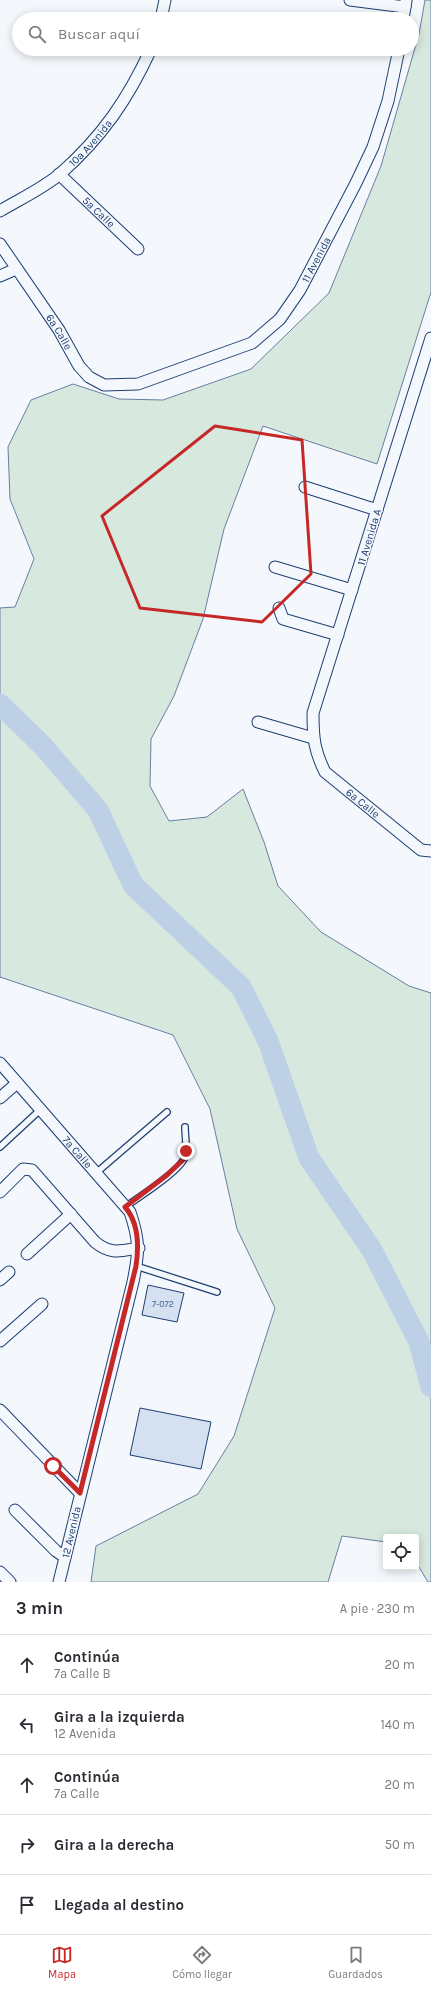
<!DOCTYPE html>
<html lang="es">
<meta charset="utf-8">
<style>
body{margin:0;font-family:Karla,sans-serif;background:#f2f2f3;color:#2b2b33}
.controls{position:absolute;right:12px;bottom:12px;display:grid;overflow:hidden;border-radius:4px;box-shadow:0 2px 10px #0003}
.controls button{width:36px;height:36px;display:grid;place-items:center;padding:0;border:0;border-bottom:1px solid #e1e1e2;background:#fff;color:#2b2b33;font:20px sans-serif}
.stop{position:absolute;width:12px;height:12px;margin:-9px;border:3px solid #c62828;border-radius:50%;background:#fff}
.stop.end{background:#c62828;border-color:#fff;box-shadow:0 1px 4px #0008}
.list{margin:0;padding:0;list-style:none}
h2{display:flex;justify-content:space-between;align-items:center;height:52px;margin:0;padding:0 16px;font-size:17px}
h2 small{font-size:13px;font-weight:400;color:#7c7c81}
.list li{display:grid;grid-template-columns:26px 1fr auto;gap:12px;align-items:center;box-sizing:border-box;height:60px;padding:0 16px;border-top:1px solid #e1e1e2}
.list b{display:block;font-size:15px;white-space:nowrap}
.list p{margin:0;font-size:13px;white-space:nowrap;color:#7c7c81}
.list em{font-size:13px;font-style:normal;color:#7c7c81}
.icon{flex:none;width:22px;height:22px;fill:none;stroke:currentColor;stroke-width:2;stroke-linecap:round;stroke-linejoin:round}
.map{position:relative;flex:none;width:431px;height:1582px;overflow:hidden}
.search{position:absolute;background:#fff;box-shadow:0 2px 10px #0003;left:12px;right:12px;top:12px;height:44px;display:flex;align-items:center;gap:10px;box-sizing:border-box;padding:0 14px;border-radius:22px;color:#7c7c81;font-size:15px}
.sheet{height:352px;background:#fff}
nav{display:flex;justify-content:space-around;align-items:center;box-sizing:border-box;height:56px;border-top:1px solid #e1e1e2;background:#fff;font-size:11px;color:#7c7c81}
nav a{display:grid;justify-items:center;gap:2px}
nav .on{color:#c62828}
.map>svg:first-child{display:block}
.green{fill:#d7e8df;stroke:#687fa3}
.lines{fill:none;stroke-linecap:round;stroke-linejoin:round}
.river{stroke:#bed0e5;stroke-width:21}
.building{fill:#d5e0f0;stroke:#1d3f73}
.service-casing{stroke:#1d3f73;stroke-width:8}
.minor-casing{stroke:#1d3f73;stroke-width:13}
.service{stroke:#f4f7fb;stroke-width:5.5}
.minor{stroke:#f4f7fb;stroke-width:11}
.route{stroke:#c62828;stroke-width:5}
.marked{fill:none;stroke:#c62828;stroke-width:3;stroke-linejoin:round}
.labels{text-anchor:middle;stroke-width:3;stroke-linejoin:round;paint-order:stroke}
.number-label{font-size:9px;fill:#4b6792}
.street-label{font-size:11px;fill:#1d3f73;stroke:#f4f7fb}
</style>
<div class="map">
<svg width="431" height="1582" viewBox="0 0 431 1582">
<rect width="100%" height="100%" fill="#f4f7fb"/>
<path class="green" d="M425 0H431V292L377 464 263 426 224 529 203 619 174 696 151 739 150 786 169 821 207 817 243 789 264 842 278 886 321 932 409 986 431 993V1582H428L416 1562V1537H386V1542L342 1536 328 1582H91L96 1546 198 1494 234 1436 275 1308 237 1229 210 1109 173 1035 0 977V608L15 607 34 559 10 499 8 447 31 400 73 384 119 399 163 400 251 369 329 293 381 166 419 34Z"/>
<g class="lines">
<path class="river" d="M0 704 43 746 98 810 133 885 241 987 268 1041 309 1158 372 1250 419 1342 431 1387"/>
</g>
<path class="building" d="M148 1285 184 1293 177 1322 142 1315Z
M140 1408 211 1422 201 1469 130 1455Z"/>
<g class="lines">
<g class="service-casing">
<path id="service" d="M0 1147 40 1110
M96 1173 167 1112
M125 1207C139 1197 177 1173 184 1159 188 1150 185 1137 185 1127
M136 1266 217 1292"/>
</g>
<g class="minor-casing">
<g id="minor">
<path d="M350 0 405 7"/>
<path d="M161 19 165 0"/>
<path d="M403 19 406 1"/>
<path id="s1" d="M59 174 138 249"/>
<path id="s2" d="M0 211C20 199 42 189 60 174 102 137 128 99 151 49"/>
<path id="s3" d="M0 244 59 330 79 366 89 377 104 385 138 384 252 343 280 319 300 290 356 183 373 147 388 101 399 49"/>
<path d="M0 276 16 269"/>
<path id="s4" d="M431 338 313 713C313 737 314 750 325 772L421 850 431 851"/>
<path d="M305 487 377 510"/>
<path d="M275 567 352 590"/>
<path d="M279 608 283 619 338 635"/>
<path d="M258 722 313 738"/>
<path id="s5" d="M0 1063 130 1212C140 1241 139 1253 133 1282L59 1582"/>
<path d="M0 1098 17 1083"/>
<path d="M0 1192 23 1169 32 1170 95 1242C111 1255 120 1251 139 1248"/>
<path d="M27 1254 71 1214"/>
<path d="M0 1280 9 1272"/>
<path d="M0 1341 42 1304"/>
<path d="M0 1410 80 1493"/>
<path d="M15 1510 56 1551 65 1557"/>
<path d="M0 1572 10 1582"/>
</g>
</g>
<use href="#service" class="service"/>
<use href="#minor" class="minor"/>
</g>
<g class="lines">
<path class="route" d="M53 1466 80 1493 136 1266C139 1246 139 1223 125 1207L167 1175 184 1159 186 1151"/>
</g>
<path class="marked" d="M215 426 302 440 311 574 262 622 140 608 102 516Z"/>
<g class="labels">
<g class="number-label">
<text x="163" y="1307">7-072</text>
</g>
<g class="street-label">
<text dy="4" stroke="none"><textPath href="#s2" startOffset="114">10a Avenida</textPath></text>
<text dy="4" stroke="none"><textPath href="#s1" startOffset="55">5a Calle</textPath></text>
<text dy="4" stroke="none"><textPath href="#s3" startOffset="439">11 Avenida</textPath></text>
<text dy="4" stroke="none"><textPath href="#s3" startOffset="106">6a Calle</textPath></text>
<text transform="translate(369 537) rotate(-73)" y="4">11 Avenida A</text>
<text dy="4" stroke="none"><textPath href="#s4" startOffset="503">6a Calle</textPath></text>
<text dy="4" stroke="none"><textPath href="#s5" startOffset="118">7a Calle</textPath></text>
<text transform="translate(71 1532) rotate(-77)" y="4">12 Avenida</text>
</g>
</g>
</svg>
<div class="controls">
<button><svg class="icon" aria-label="locate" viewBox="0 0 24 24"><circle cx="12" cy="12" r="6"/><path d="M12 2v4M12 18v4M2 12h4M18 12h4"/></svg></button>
</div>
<div class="stop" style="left:53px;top:1466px"></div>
<div class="stop end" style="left:186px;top:1151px"></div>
<div class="search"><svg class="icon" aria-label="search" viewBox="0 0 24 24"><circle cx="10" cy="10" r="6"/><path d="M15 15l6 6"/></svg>Buscar aquí</div>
</div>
<section class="sheet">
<h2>3 min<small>A pie · 230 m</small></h2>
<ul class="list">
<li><svg class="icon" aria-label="ahead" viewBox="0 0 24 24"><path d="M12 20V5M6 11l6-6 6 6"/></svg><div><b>Continúa</b><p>7a Calle B</p></div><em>20 m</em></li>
<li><svg class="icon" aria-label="left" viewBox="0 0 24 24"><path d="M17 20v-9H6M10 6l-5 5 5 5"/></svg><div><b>Gira a la izquierda</b><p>12 Avenida</p></div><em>140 m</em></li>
<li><svg class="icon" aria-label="ahead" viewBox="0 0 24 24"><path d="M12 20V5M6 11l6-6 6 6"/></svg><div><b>Continúa</b><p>7a Calle</p></div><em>20 m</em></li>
<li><svg class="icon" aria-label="right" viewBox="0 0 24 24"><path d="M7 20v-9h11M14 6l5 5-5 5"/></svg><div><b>Gira a la derecha</b></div><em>50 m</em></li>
<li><svg class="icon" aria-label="arrive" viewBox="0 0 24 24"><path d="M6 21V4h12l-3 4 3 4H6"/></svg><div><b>Llegada al destino</b></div></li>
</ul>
</section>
<nav>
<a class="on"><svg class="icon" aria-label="map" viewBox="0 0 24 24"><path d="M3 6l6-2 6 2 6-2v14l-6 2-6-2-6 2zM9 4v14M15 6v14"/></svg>Mapa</a>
<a><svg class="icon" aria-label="directions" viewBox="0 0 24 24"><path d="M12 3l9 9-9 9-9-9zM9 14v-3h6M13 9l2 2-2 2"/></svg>Cómo llegar</a>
<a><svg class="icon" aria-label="saved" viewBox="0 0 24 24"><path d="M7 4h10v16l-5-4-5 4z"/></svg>Guardados</a>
</nav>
